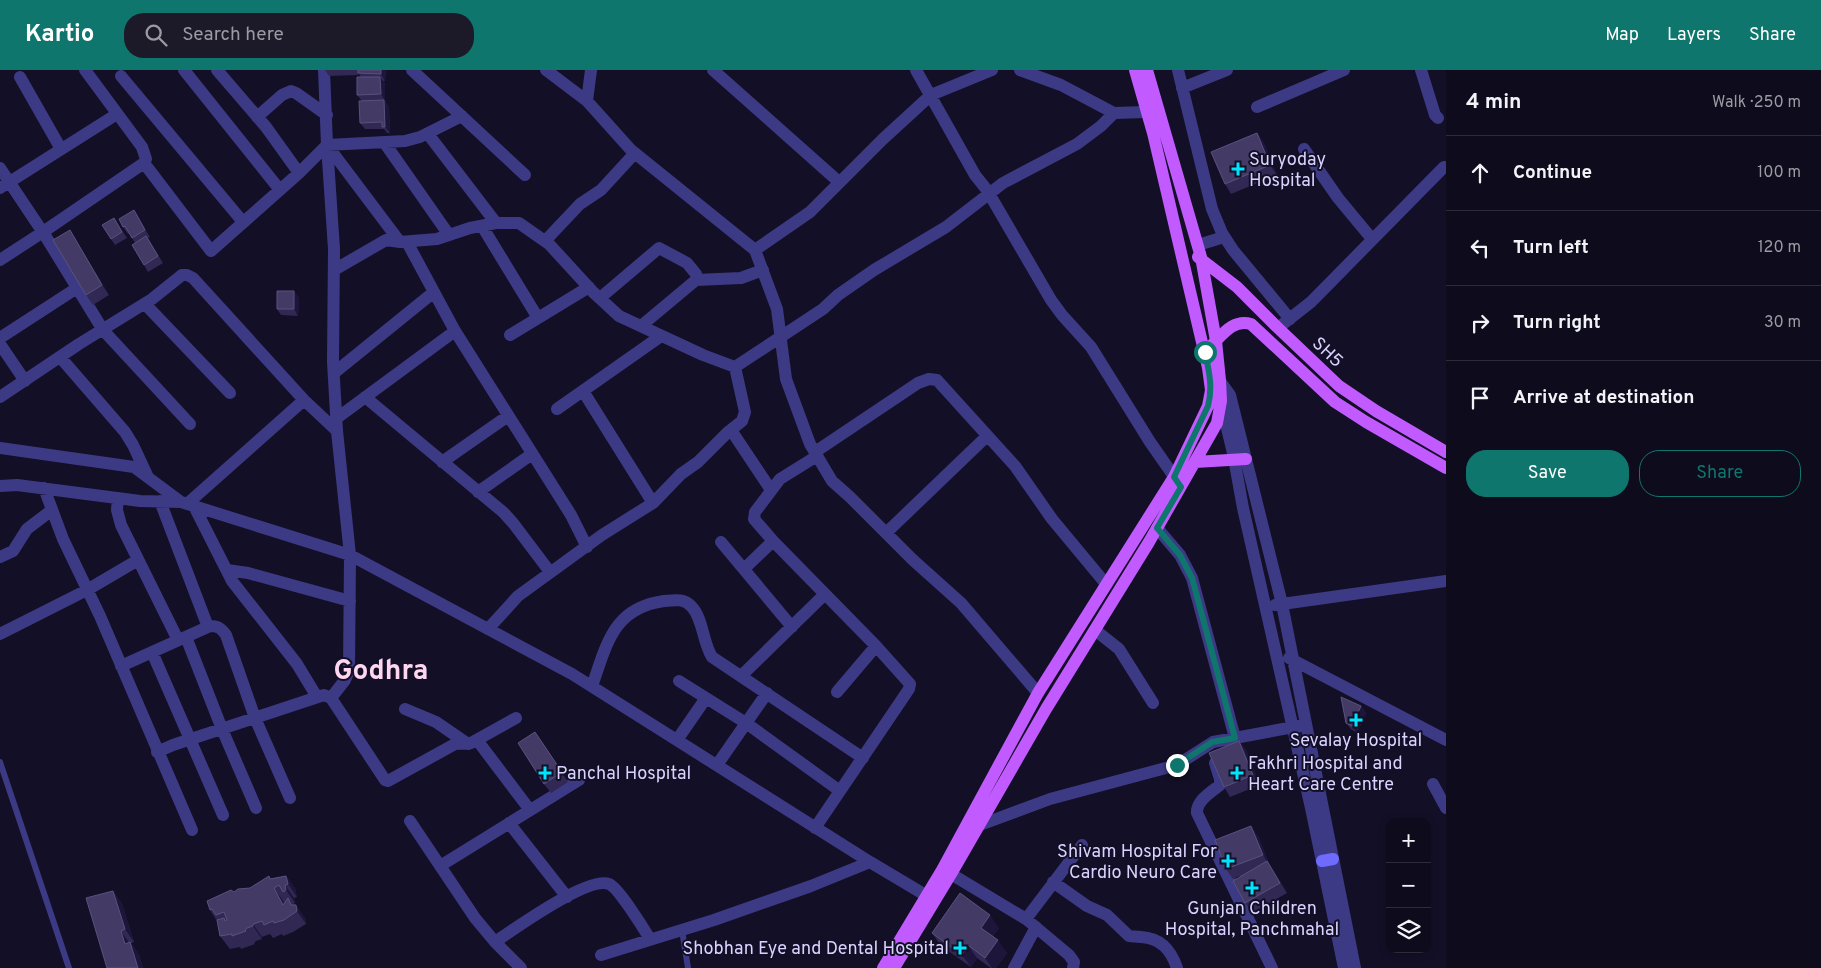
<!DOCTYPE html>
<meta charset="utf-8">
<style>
body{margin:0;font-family:Overpass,sans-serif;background:#1c1929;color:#f1f3f6}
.controls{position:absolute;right:15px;bottom:15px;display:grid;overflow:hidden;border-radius:10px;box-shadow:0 2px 8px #0003}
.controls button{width:45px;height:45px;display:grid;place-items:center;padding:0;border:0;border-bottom:1px solid #2e2b3b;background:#0e0b1c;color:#f1f3f6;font:25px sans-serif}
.stop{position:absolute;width:15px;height:15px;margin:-11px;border:4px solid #0f766e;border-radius:50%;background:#fff}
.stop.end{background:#0f766e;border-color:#fff;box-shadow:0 1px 5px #0008}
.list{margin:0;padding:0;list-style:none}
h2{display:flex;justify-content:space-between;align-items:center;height:65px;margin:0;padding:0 20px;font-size:21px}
h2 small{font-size:16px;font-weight:400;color:#9b9ba3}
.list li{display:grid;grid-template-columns:32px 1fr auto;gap:15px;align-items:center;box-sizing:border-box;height:75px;padding:0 20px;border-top:1px solid #2e2b3b}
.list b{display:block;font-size:19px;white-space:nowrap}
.list em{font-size:16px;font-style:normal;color:#9b9ba3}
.actions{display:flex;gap:10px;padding:15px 20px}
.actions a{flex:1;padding:11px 0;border:1px solid #0f766e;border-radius:20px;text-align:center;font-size:18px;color:#0f766e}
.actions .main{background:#0f766e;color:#fff}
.icon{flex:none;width:28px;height:28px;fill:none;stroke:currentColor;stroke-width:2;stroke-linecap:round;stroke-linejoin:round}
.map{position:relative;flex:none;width:1446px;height:898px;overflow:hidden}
header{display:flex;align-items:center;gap:30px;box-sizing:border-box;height:70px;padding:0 25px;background:#0f766e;color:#fff}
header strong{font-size:24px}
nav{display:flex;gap:28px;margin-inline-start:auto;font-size:18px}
.search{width:350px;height:45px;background:#1c1929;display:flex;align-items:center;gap:12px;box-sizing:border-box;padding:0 18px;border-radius:20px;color:#9b9ba3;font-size:19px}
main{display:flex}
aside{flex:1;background:#0e0b1c}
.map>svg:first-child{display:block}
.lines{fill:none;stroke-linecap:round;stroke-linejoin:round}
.lane{stroke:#3d3a85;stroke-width:6}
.street{stroke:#3d3a85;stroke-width:12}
.secondary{stroke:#6f6bff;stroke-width:12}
.primary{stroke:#c25bff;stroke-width:12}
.wall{fill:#312854}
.shaded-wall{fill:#1d163a}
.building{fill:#433a66;stroke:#5a527e}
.route{stroke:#0f766e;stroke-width:6}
.poi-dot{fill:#00e5ff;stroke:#130f26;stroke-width:2}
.labels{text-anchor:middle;stroke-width:4;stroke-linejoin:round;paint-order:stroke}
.poi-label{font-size:18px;fill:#d9d4ff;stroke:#130f26;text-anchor:start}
.street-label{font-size:18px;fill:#d9d4ff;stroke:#130f26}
.town-label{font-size:28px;font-weight:bold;fill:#ffd6f0;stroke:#130f26}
</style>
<header>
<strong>Kartio</strong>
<div class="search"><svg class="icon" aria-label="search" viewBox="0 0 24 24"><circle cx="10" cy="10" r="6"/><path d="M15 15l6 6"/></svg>Search here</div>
<nav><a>Map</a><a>Layers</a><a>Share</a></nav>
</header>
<main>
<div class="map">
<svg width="1446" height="898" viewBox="0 0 1446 898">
<rect width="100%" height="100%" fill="#130f26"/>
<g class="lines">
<path class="lane" d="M0 692 69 898
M682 860 688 898"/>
<path class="street" d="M184 0 280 120
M217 0 266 57 299 103
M324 0 327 75 334 179 333 292 337 361 350 485 349 600 345 610 331 628
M412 0 525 105
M546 0 587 31 631 80 755 180 777 239 786 309 810 374 832 411 850 427 913 490 961 533 1038 623
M713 0 839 112
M916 0 975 105 987 120 1051 230 1062 245 1091 277 1150 372 1180 415
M1020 0 1061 15 1114 43 1146 42
M1178 0 1212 139 1222 163 1233 180 1290 249
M1421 0 1435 45 1438 48
M121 6 243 152
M20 7 61 79
M1182 18 1227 0
M587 31 591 0
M1257 37 1344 0
M257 47 282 25 291 21 296 23 327 45
M428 64 496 153
M384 72 449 165
M327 75 400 172
M1304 79 1338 128 1372 169
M144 93 211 181 299 103 327 75 405 71 420 67 462 46
M0 98 46 167 103 260 190 354
M0 118 117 44
M482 156 538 248
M545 171 580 134 601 120 635 83
M407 172 455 261 571 445 587 477
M1198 175 1224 167
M755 180 810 142 883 69 931 25 992 0
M0 190 43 162 144 93 146 89 142 77 85 0
M334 200 386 170 400 172 437 169 470 158 496 153H519L549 174 593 222 619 246 703 285 735 297 823 239 838 225 874 200 946 157 1003 113 1077 74 1101 56 1114 43
M696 210 741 208 763 200
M600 228 659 178 687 193 696 204V210L641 256
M145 234 230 323
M1283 254 1311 232 1444 97
M510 265 589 217
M0 268 77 218
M0 274 25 311
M60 287 125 362 133 375 147 405
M334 303 434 222
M1217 307 1230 325 1282 534 1355 898
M583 321 653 433
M0 327 79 274 152 229 182 205H187L193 208 304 330 337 361
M365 327 503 442 513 453 550 502
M1220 329 1233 383 1243 438 1311 738 1344 898
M557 339 661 266
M337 348 455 261
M731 360 771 420
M0 378 134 397 181 432
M815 382 918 313 929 309 937 310 1015 396 1052 449 1106 514
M442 392 508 346
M0 416 17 415 140 431 181 432 350 485 572 604 870 792 927 826
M44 418 63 469 100 546 192 760
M478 422 532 384
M118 428 117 440 121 455 178 570
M160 431 208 557
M187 434 304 330
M194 436 232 511 297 594 317 627
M1157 458 1180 485 1192 508 1235 668
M886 463 986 367
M721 472 792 557
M0 487 13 481 27 459 52 440
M744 499 773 471
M227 500 248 503 350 531
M1275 535 1446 511
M488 559 518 526 602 465 653 433 681 404 698 392 727 363 742 351 745 342 735 297
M1095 560 1119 579 1153 633
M0 564 87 520 138 490
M186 567 222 659 256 738
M152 582 223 745
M1289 588 1446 670
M121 596 210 556C218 556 221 558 226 565L255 648 290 728
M741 606 825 524
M679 611 746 653 840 721
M592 616C607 574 613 538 664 531 675 530 684 528 692 537 703 549 703 573 712 587L863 688
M837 622 876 576
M405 639 436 652 468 674
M477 670 530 740
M677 670 706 628
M157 682 173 675 324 625 331 628 385 710 388 711 455 674 471 673 516 648
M1215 693 1220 709V715C1211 722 1196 731 1197 743L1272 898
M717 695 767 623
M1433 714 1446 738
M410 751 475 848 495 872 521 898
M509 753 567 827
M980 755 1050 729 1177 695 1213 672 1299 656
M815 758 909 619 910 614 876 576 773 471 754 449 755 442 780 409 817 386
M440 796 579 710
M951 804 1026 849 1069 885 1074 892 1073 898
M1053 812 1087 836 1107 845 1129 866C1133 867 1136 866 1141 867 1161 868 1171 880 1177 898
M1026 849 1082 775
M495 872C514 859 588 806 609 814 618 817 644 859 650 869
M601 885 714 850 811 816 870 792
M1014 898 1036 857"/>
<path class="secondary" d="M1322 791 1333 789"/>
<path class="primary" d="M1198 187 1237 217 1277 257 1339 316 1376 341 1446 382
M1211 276C1223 264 1233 249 1251 254L1335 332 1366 352 1446 398
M1195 392 1246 389
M883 898 942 800 1038 623 1174 407 1208 336 1211 320 1208 298 1153 63 1135 0
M894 898 951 804 1046 639 1149 472 1217 353 1221 331 1220 310 1216 271 1201 187 1147 0"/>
</g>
<path class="wall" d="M325 0H358V5L329 6Z
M386 0 385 11H383L385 13V31L389 37 390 63H387L384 59H365L360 53 362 31 357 25 361 7 358 3Z
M1257 63 1264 73 1277 105 1231 124 1225 114Z
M134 140 150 167 148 168 163 193 148 202 144 195 135 173 129 163 128 164 123 157Z
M114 148 127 168 115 175 111 169Z
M76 170 109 225 93 235 86 225Z
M294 221 299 228 298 246 281 245 277 239Z
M1361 636 1366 643 1357 663 1351 659 1346 653Z
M1239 671 1246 680 1260 715 1230 727 1224 717Z
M542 672 568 712 551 723 544 714Z
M1258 766 1269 793 1274 801 1287 823 1252 843 1245 833 1240 806 1233 809 1226 799Z
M286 806 295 818 297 827 294 828 295 833 293 834 296 835 305 848 306 854 293 862 283 866 282 864 273 868 270 864 262 867V869L256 871 254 873 255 874 241 879 240 877 230 879 220 866 217 851 210 840 234 822 250 818 270 809Z
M113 821 122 834 134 872 131 873 139 885 143 898H107Z
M999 858 993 866 1007 883 996 898H991L977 888 971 897 941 876 932 863Z"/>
<path class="shaded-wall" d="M381 0H386L385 11 381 4Z
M380 7 385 13V31L381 24Z
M384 30 389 37 390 63 385 57Z
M1257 63 1264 73 1277 105 1270 95Z
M134 140 139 147 150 167 145 160Z
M70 160 109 225 102 215Z
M294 221 299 228 298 246 294 239Z
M1361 636 1366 643 1357 663 1352 656Z
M1239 671 1246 680 1260 715 1253 705Z
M1251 756 1258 766 1269 793 1274 801 1287 823 1263 785Z
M286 806 295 818 297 827 288 814Z
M285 815 294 828 295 833 286 820Z
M274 818 283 831 291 845 283 835Z
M113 821 122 834 134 872 125 859Z
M296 835 305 848 306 854 297 841Z
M990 845 999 858 990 871 981 858Z
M253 854 262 867V869L253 856Z
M121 861 130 874H125Z
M998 870 1007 883 996 898H992L985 888Z
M130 872 139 885 143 898H138Z
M968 875 977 888 971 897 962 885Z"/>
<path class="building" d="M358 0H381V4L358 3Z
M357 7H380L381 24 357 25Z
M384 30 385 57H382V52L360 53 359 31Z
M1257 63 1270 95 1225 114 1211 82Z
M134 140 145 160 132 168 125 156 123 157 119 149Z
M114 148 122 162 111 169 102 155Z
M70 160 102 215 86 225 53 170Z
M146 166 158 186 144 195 132 175Z
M277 221H294V239H277Z
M1341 627 1361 636 1352 656 1346 653Z
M535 662 562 702 544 714 518 673Z
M1239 671 1253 705 1224 717 1209 683Z
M1251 756 1263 785 1226 799 1215 770Z
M1267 791 1280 813 1245 833 1233 811Z
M269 806 270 809 286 806 288 814 285 815 286 820 283 822 279 815 274 818 283 835 288 828 291 835H296L297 841 284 850 274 853 273 851 264 855 262 851 253 854V856L247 858 245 860 246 861 232 866V864L220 866 217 850 224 848 225 851 227 850 224 842 216 845 212 839 210 840 207 831 231 820 234 822 238 819 250 818Z
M113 821 125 859 121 861 125 874 130 872 138 898H107L86 828Z
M960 823 990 845 981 858 998 870 985 888 968 875 962 885 932 863Z"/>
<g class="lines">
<path class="route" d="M1177 695 1212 672 1235 668 1192 508 1180 485 1157 458 1181 417 1174 407 1208 336C1213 317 1209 301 1205 282"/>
</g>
<g class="poi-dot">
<path d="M1235.5 91.5h5v5h5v5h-5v5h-5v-5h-5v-5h5z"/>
<path d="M1353.5 642.5h5v5h5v5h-5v5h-5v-5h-5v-5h5z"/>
<path d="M542.5 695.5h5v5h5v5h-5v5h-5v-5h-5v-5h5z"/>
<path d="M1234.5 695.5h5v5h5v5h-5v5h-5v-5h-5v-5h5z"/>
<path d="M1225.5 783.5h5v5h5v5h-5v5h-5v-5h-5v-5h5z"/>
<path d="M1249.5 810.5h5v5h5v5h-5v5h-5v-5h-5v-5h5z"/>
<path d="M957.5 870.5h5v5h5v5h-5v5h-5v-5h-5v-5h5z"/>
</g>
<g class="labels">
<g class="poi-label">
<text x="1249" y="95">Suryoday<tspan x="1249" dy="21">Hospital</tspan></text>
<text x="1356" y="676" text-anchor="middle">Sevalay Hospital</text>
<text x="1248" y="699">Fakhri Hospital and<tspan x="1248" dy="21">Heart Care Centre</tspan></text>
<text x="556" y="709">Panchal Hospital</text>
<text x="1217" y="787" text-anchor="end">Shivam Hospital For<tspan x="1217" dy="21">Cardio Neuro Care</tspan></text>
<text x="1252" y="844" text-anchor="middle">Gunjan Children<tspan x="1252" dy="21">Hospital, Panchmahal</tspan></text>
<text x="949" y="884" text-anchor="end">Shobhan Eye and Dental Hospital</text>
</g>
<g class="street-label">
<text transform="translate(1328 282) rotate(43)" y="6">SH5</text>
</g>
<g class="town-label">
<text x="381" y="609">Godhra</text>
</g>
</g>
</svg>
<div class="controls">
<button>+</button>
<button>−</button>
<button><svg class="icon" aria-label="layers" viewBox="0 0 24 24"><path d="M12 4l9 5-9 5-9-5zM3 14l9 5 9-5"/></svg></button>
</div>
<div class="stop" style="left:1205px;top:282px"></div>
<div class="stop end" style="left:1177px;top:695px"></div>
</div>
<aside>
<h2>4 min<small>Walk · 250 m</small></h2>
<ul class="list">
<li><svg class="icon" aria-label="ahead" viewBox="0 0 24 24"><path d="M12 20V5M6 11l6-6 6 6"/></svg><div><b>Continue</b></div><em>100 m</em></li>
<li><svg class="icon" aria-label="left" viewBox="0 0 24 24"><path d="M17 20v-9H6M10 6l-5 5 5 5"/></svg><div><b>Turn left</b></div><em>120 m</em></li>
<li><svg class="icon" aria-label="right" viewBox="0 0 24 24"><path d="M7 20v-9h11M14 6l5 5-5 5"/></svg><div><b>Turn right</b></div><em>30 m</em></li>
<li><svg class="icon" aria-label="arrive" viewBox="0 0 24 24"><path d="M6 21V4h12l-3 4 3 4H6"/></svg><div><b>Arrive at destination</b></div></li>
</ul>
<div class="actions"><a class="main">Save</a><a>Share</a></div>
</aside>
</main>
